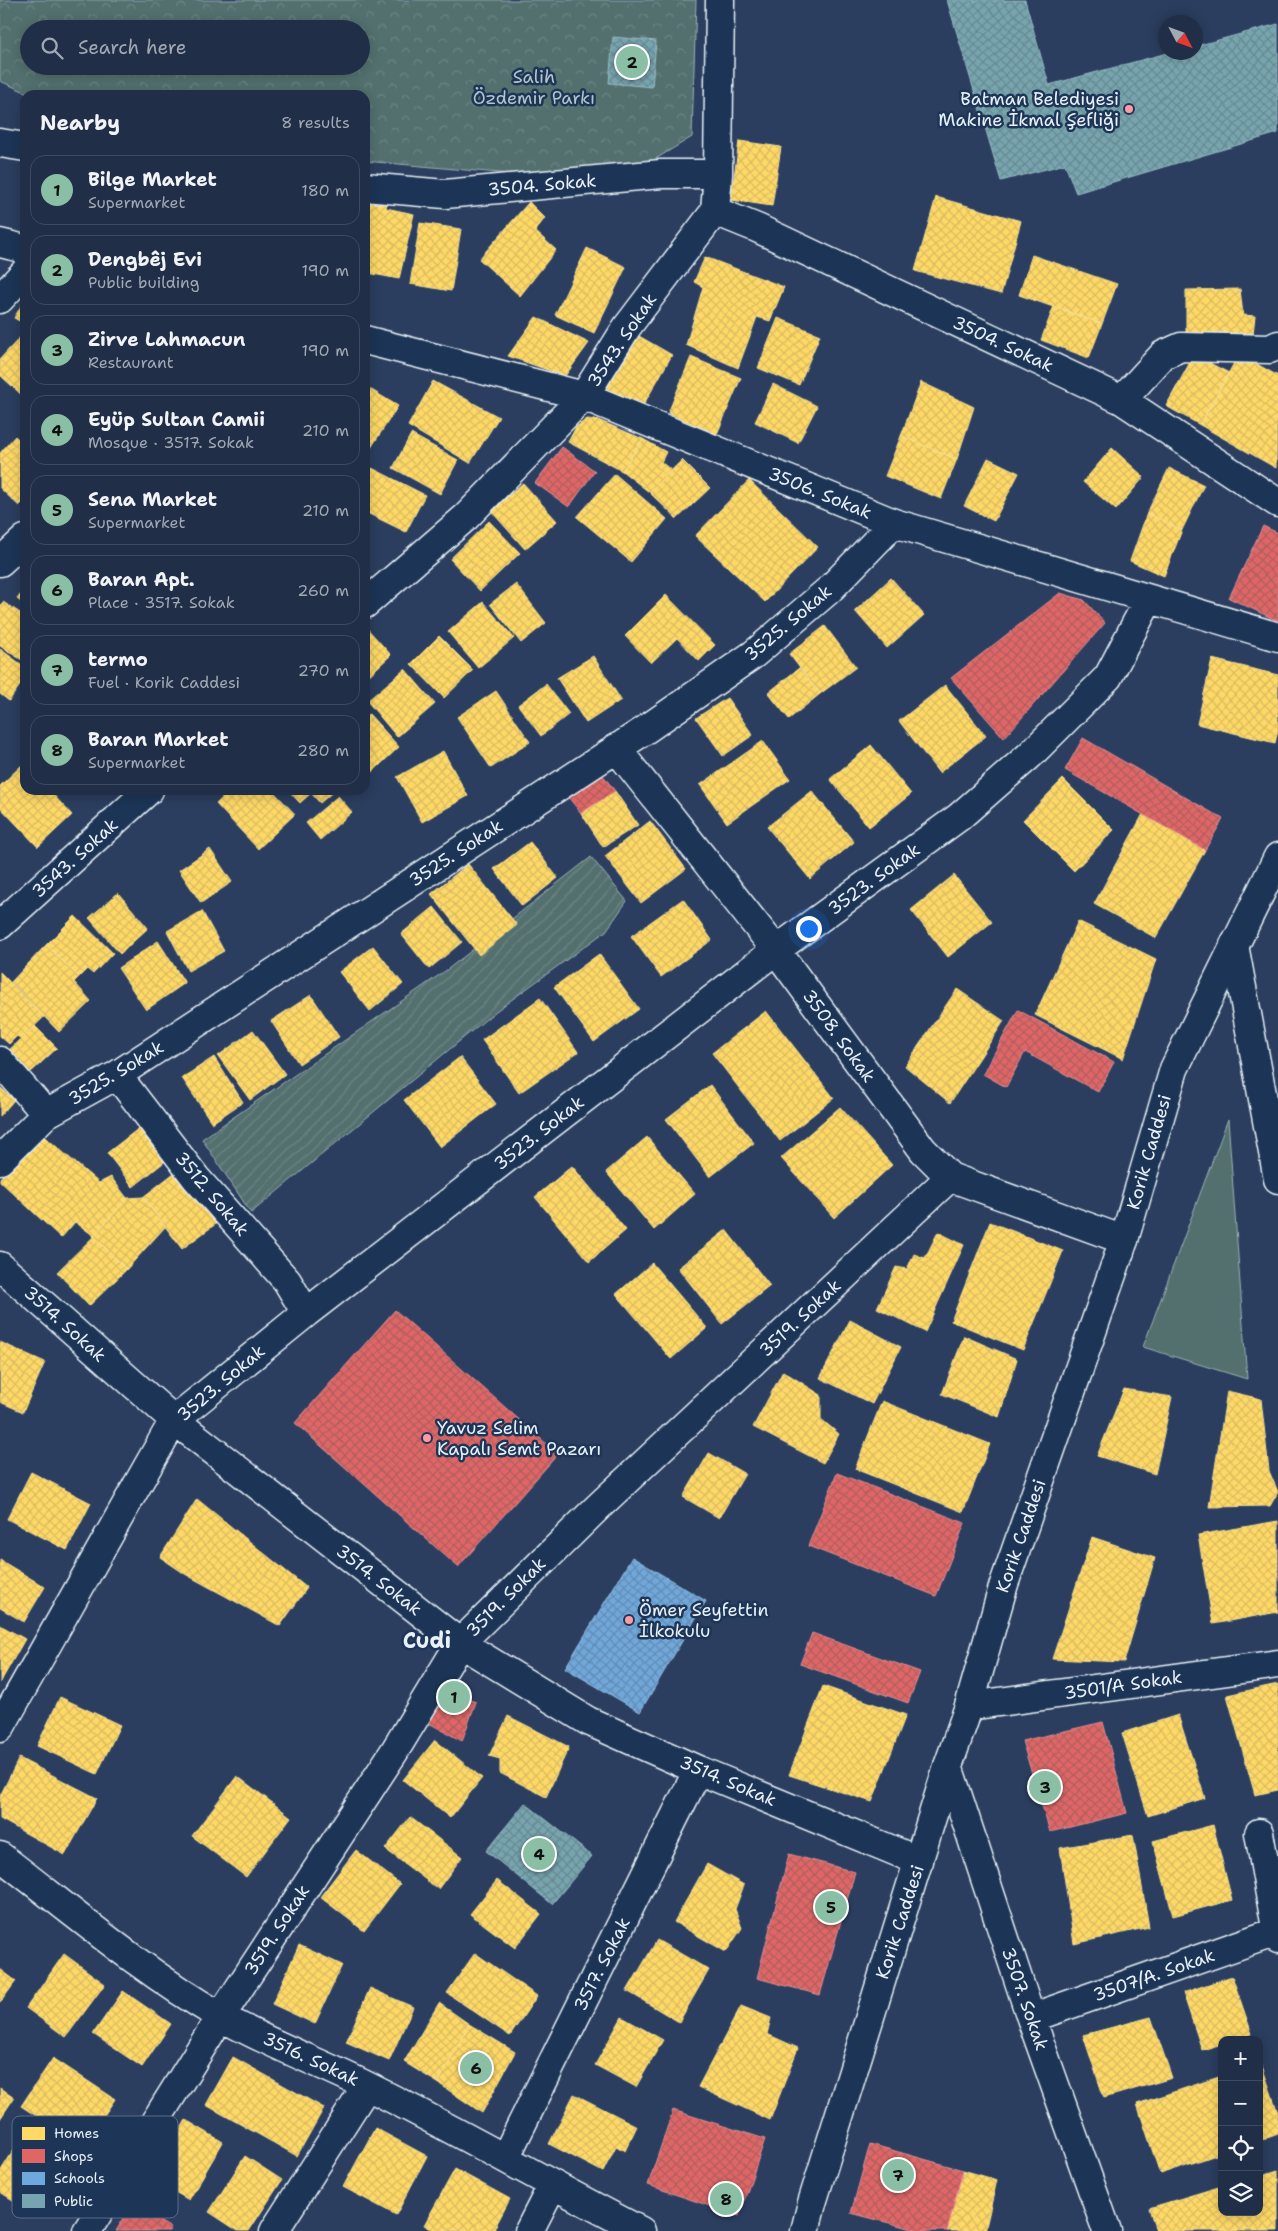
<!DOCTYPE html>
<meta charset="utf-8">
<style>
body{margin:0;font-family:"Shantell Sans",sans-serif;background:#2d3a52;color:#f1f3f6}
.controls{position:absolute;right:15px;bottom:15px;display:grid;overflow:hidden;border-radius:10px;box-shadow:0 2px 12px #0003}
.controls button{width:45px;height:45px;display:grid;place-items:center;padding:0;border:0;border-bottom:1px solid #3d4a60;background:#202e47;color:#f1f3f6;font:25px sans-serif}
.compass{position:absolute;left:1158px;top:15px;width:45px;height:45px;border-radius:50%;background:#202e47;box-shadow:0 2px 12px #0003;rotate:131deg}
.you{position:absolute;left:808px;top:928px;width:18px;height:18px;margin:-12px;border:4px solid #fff;border-radius:50%;background:#1a73e8;box-shadow:0 0 0 8px #1a73e833}
.badge{display:grid;place-items:center;width:32px;height:32px;border-radius:50%;background:#8abfa5;color:#111;font-size:16px;font-weight:700}
.pin{position:absolute;translate:-50% -50%;border:2px solid #fff;box-shadow:0 1px 5px #0006}
.list{margin:0;padding:0;list-style:none}
h2{display:flex;justify-content:space-between;align-items:center;height:65px;margin:0;padding:0 20px;font-size:21px}
h2 small{font-size:16px;font-weight:400;color:#a2a8b4}
.list li{display:grid;grid-template-columns:32px 1fr auto;gap:15px;align-items:center;box-sizing:border-box;height:70px;margin:0 10px 10px;padding:0 10px;border:1px solid #3d4a60;border-radius:15px}
.list b{display:block;font-size:19px;white-space:nowrap}
.list p{margin:0;font-size:16px;white-space:nowrap;color:#a2a8b4}
.list em{font-size:16px;font-style:normal;color:#a2a8b4}
.icon{flex:none;width:28px;height:28px;fill:none;stroke:currentColor;stroke-width:2;stroke-linecap:round;stroke-linejoin:round}
.map{position:relative;flex:none;width:1278px;height:2231px;overflow:hidden}
.search{position:absolute;background:#202e47;box-shadow:0 2px 12px #0003;left:20px;top:20px;width:350px;height:55px;display:flex;align-items:center;gap:12px;box-sizing:border-box;padding:0 18px;border-radius:28px;color:#a2a8b4;font-size:19px}
.panel{position:absolute;background:#202e47;box-shadow:0 2px 12px #0003;left:20px;top:90px;width:350px;height:705px;border-radius:15px}
.map>svg:first-child{display:block}
.grass{fill:#53706e;stroke:#9eb0b3}
.park{fill:url(#park-crowns);stroke:#9eb0b3;fill-rule:evenodd}
.garden{fill:url(#garden-furrows);stroke:#9eb0b3}
.homes{fill:url(#homes-cross-hatch);stroke:#f8e092}
.shops{fill:url(#shops-cross-hatch);stroke:#e29092}
.schools{fill:url(#schools-cross-hatch);stroke:#93bee4}
.public{fill:url(#public-cross-hatch);stroke:#98bcc5}
.lines{fill:none;stroke-linecap:round;stroke-linejoin:round}
.minor-casing{stroke:#e8f1f8;stroke-width:31}
.major-casing{stroke:#e8f1f8;stroke-width:31}
.minor{stroke:#1d3557;stroke-width:28}
.major{stroke:#1d3557;stroke-width:28}
.poi-dot{fill:#ff9aa2;stroke:#1d3557;stroke-width:2}
.labels{text-anchor:middle;stroke-width:5;stroke-linejoin:round;paint-order:stroke}
.park-label{font-size:18px;fill:#b4c4c8;stroke:#1d3557}
.poi-label{font-size:18px;fill:#e8f1f8;stroke:#1d3557;text-anchor:start}
.street-label{font-size:18px;fill:#e8f1f8;stroke:#1d3557}
.district-label{font-size:22px;font-weight:bold;fill:#e8f1f8;stroke:#1d3557}
.key{fill:#1d3557;stroke:#5a6d87;stroke-width:1}
.key-label{font-size:14px;fill:#e8f1f8}
</style>
<div class="map">
<svg width="1278" height="2231" viewBox="0 0 1278 2231">
<defs>
<pattern id="park-crowns" width="20" height="18" patternUnits="userSpaceOnUse" patternTransform="scale(1.25)"><rect width="20" height="18" fill="#53706e"/><path d="M2 6a3 3 0 1 1 6 0M12 15a3 3 0 1 1 6 0" fill="none" stroke="#6c8583"/></pattern>
<pattern id="garden-furrows" width="10" height="10" patternUnits="userSpaceOnUse" patternTransform="scale(1.25)"><rect width="10" height="10" fill="#53706e"/><path d="M-1 1l2-2M0 10L10 0M9 11l2-2" fill="none" stroke="#6c8583"/></pattern>
<pattern id="homes-cross-hatch" width="8" height="8" patternUnits="userSpaceOnUse" patternTransform="scale(1.25)"><rect width="8" height="8" fill="#ffd966"/><path d="M0 0l8 8M0 8l8-8" fill="none" stroke="#dabc60"/></pattern>
<pattern id="shops-cross-hatch" width="8" height="8" patternUnits="userSpaceOnUse" patternTransform="scale(1.25)"><rect width="8" height="8" fill="#e06666"/><path d="M0 0l8 8M0 8l8-8" fill="none" stroke="#b25d5e"/></pattern>
<pattern id="schools-cross-hatch" width="8" height="8" patternUnits="userSpaceOnUse" patternTransform="scale(1.25)"><rect width="8" height="8" fill="#6fa8dc"/><path d="M0 0l8 8M0 8l8-8" fill="none" stroke="#638bb0"/></pattern>
<pattern id="public-cross-hatch" width="8" height="8" patternUnits="userSpaceOnUse" patternTransform="scale(1.25)"><rect width="8" height="8" fill="#76a5af"/><path d="M0 0l8 8M0 8l8-8" fill="none" stroke="#688991"/></pattern>
</defs>
<rect width="100%" height="100%" fill="#2b3e5f"/>
<filter id="ink" filterUnits="userSpaceOnUse"><feTurbulence type="fractalNoise" baseFrequency=".02" numOctaves="2"/><feDisplacementMap in="SourceGraphic" scale="10" xChannelSelector="R" yChannelSelector="G"/><feConvolveMatrix kernelMatrix="1 2 1 2 8 2 1 2 1" color-interpolation-filters="sRGB"/></filter>
<g filter="url(#ink)">
<path class="grass" d="M1228 1119 1247 1379 1143 1347Z"/>
<path class="park" d="M0 0H696L692 137 647 164 533 176 365 161V95H32L0 81ZM29 29H361V66H29Z"/>
<path class="garden" d="M591 857 627 901 606 931 496 1011 251 1213 202 1139 448 969Z"/>
<path class="homes" d="M739 141 781 147 772 206 731 200Z
M369 194 388 198 386 208 414 214 399 279 368 273 365 286V212Z
M936 197 1021 221 1001 294 915 271Z
M529 202 545 218 535 231 556 250 520 296 479 259Z
M420 223 461 229 451 291 410 284Z
M587 248 626 267 594 333 555 315Z
M1032 255 1117 284 1102 324 1019 295Z
M705 257 784 287 770 321 757 317 738 368 686 345 703 287 694 282Z
M1240 289 1243 315 1255 316 1253 334 1186 335V290Z
M25 299V324L14 318Z
M1054 306 1102 324 1089 358 1041 340Z
M536 317 589 343 565 376 508 356Z
M778 318 820 335 799 385 758 368Z
M632 332 672 355 640 411 600 389Z
M24 333H25V398L0 375V359Z
M1239 354 1278 376 1276 468 1200 425Z
M1194 355 1229 373 1200 425 1166 406Z
M691 357 741 378 717 434 668 413Z
M433 381 499 417 470 463 408 426Z
M921 382 974 407 957 459 901 436Z
M773 384 817 406 798 443 755 422Z
M365 386 398 406 365 457Z
M587 419 598 420 643 439 622 471 568 442 576 427Z
M411 434 458 460 440 494 393 468Z
M15 436 25 445V500L19 506 0 488V453Z
M901 436 957 459 941 499 885 476Z
M643 439 666 452 661 462 671 470 649 492 622 471Z
M1112 448 1144 477 1116 510 1083 482Z
M988 458 1019 473 994 521 964 506Z
M682 460 710 488 677 519 649 492Z
M372 468 425 495 406 532 365 512V481Z
M1169 468 1204 485 1182 530 1147 513Z
M615 474 667 519 631 562 577 517Z
M749 480 818 547 765 602 695 536Z
M523 483 557 521 525 549 491 511Z
M1147 513 1182 530 1164 576 1130 561Z
M489 521 520 553 480 591 450 559Z
M891 578 924 615 887 648 855 611Z
M516 584 546 623 521 643 490 604Z
M25 589V605L17 599Z
M666 595 715 645 699 661 677 638 651 663 625 636Z
M3 602 25 616V662L0 646V606Z
M483 602 514 638 478 668 448 632Z
M365 626 391 655 365 679Z
M825 626 856 667 820 694 789 654Z
M439 636 473 670 444 698 411 664Z
M0 649 25 667V678L9 701 0 694Z
M593 656 621 700 586 723 557 678Z
M1212 659 1278 675V730L1275 743 1197 724Z
M799 668 820 694 789 719 768 693Z
M405 669 435 704 397 737 367 701Z
M546 684 569 714 541 736 518 705Z
M945 685 986 736 939 773 899 721Z
M496 691 530 742 491 768 457 717Z
M727 698 753 735 723 756 696 718Z
M369 714 399 747 365 779V717Z
M763 741 790 779 727 823 700 785Z
M871 745 911 794 869 827 830 779Z
M443 751 468 796 422 822 397 777Z
M24 763 25 790H49L72 815 38 847 0 807V786Z
M1063 779 1114 830 1074 871 1023 820Z
M231 790H272L295 814 258 849 216 804Z
M288 790H335L320 803 311 793 300 803Z
M615 791 638 825 603 847 581 813Z
M812 791 854 842 810 879 767 827Z
M338 796 352 812 320 840 306 823Z
M1143 814 1205 850 1156 938 1094 904Z
M650 821 686 869 641 903 605 856Z
M530 842 558 878 522 906 494 869Z
M210 849 232 882 201 903 179 870Z
M468 864 517 925 479 955 431 894Z
M954 875 992 922 948 957 911 910Z
M118 893 148 928 120 954 89 918Z
M683 899 712 940 661 977 631 936Z
M434 907 462 942 429 969 401 934Z
M202 911 224 951 188 971 167 931Z
M75 916 113 953 93 974 87 969 79 977 46 945Z
M1078 921 1156 959 1123 1059 1035 1015Z
M158 941 185 983 146 1010 118 968Z
M46 945 79 977 74 982 91 1001 59 1032 11 982Z
M373 946 403 984 370 1011 339 972Z
M599 954 639 1009 594 1042 554 987Z
M0 972 44 1017 21 1039 17 1036 9 1044 0 1036Z
M957 989 1004 1021 950 1103 905 1066Z
M311 995 339 1037 299 1064 271 1021Z
M540 998 578 1052 519 1093 482 1040Z
M766 1011 834 1098 780 1141 712 1053Z
M35 1026 57 1048 28 1075 8 1051Z
M253 1030 285 1074 250 1100 218 1056Z
M214 1057 243 1102 212 1123 182 1078Z
M460 1057 496 1104 440 1147 404 1100Z
M710 1085 754 1143 710 1177 666 1119Z
M0 1087 14 1100 0 1116Z
M840 1107 892 1165 834 1218 781 1158Z
M143 1125 168 1159 133 1187 107 1153Z
M43 1135 99 1183 111 1177 127 1198 94 1236 75 1222 61 1238 0 1181V1178Z
M647 1137 695 1194 654 1230 606 1172Z
M572 1166 626 1230 589 1262 535 1197Z
M178 1170 217 1223 182 1249 143 1197Z
M143 1197 165 1227 126 1270 94 1236 127 1198Z
M990 1222 1063 1251 1023 1350 951 1321Z
M726 1230 770 1286 722 1324 678 1268Z
M938 1232 964 1245 925 1332 877 1308 896 1267 907 1269 914 1254 925 1258Z
M94 1236 126 1270 89 1306 57 1272Z
M652 1263 707 1328 671 1359 616 1294Z
M850 1320 901 1347 872 1404 820 1378Z
M964 1336 1017 1359 999 1417 942 1394Z
M0 1342 45 1362 23 1412 0 1402Z
M783 1371 821 1395V1419L839 1434 823 1463 753 1427Z
M1124 1389 1172 1397 1155 1474 1097 1456Z
M1227 1391 1261 1399 1269 1471 1278 1492 1270 1506 1209 1507Z
M882 1401 990 1444 963 1512 855 1469Z
M709 1453 745 1474 719 1518 683 1497Z
M31 1472 91 1503 67 1550 7 1519Z
M197 1499 307 1588 280 1626 185 1574 160 1557Z
M1278 1521V1612L1213 1624 1198 1535Z
M1092 1537 1155 1558 1124 1662 1052 1659Z
M0 1560 45 1587 24 1622 0 1608Z
M0 1625 25 1639 0 1683Z
M1278 1684V1790L1255 1795 1227 1695Z
M823 1686 906 1715 872 1802 789 1775Z
M60 1697 120 1725 97 1774 37 1746Z
M1178 1715 1205 1798 1148 1816 1122 1733Z
M508 1716 569 1747 546 1797 500 1773V1759L489 1756Z
M435 1740 482 1778 450 1818 403 1780Z
M19 1758 97 1798 65 1855 0 1819V1796Z
M237 1776 291 1817 246 1877 192 1836Z
M410 1817 462 1857 438 1889 385 1849Z
M1213 1825 1232 1900 1173 1916 1153 1841Z
M1133 1835 1149 1927 1074 1944 1060 1848Z
M356 1850 400 1884 364 1931 320 1897Z
M707 1864 744 1885 735 1909 742 1928 726 1952 674 1922Z
M497 1880 541 1914 515 1948 470 1914Z
M657 1940 709 1970 679 2022 627 1991Z
M299 1945 342 1965 315 2024 272 2004Z
M475 1953 537 1996 510 2036 447 1993Z
M64 1954 105 1984 66 2037 26 2008Z
M0 1969 16 1981 0 2003Z
M1232 1976 1252 2034 1235 2040H1222V2044L1202 2050 1183 1993Z
M370 1988 413 2007 389 2061 346 2042Z
M123 1991 171 2024 142 2067 93 2034Z
M439 2003 469 2024 438 2083 404 2062Z
M741 2006 771 2018 767 2034 798 2048 770 2120 698 2087Z
M622 2017 663 2040 636 2087 595 2065Z
M1151 2017 1172 2078 1104 2098 1083 2035Z
M469 2024 515 2052 482 2113 438 2083Z
M233 2057 324 2108 297 2156 206 2105Z
M53 2058 115 2099 83 2147 21 2106Z
M1259 2063H1261L1278 2113V2134L1259 2141Z
M1222 2076V2153L1160 2174 1137 2104Z
M0 2088 14 2098 0 2119Z
M574 2094 637 2126 625 2151 616 2146 603 2172 549 2144Z
M186 2120 223 2142 189 2200 152 2179Z
M375 2128 427 2156 396 2215 343 2187Z
M20 2140 67 2169 37 2215 0 2192V2172Z
M245 2156 282 2180 249 2231H238L209 2212Z
M455 2169 510 2199 493 2231H435L424 2225Z
M963 2170 997 2180 985 2231H947Z
M1278 2170V2231H1156L1149 2208 1222 2186V2212H1259V2176Z"/>
<path class="shops" d="M562 447 595 471 569 507 535 483Z
M1263 526 1278 533V621L1229 598Z
M1060 593 1084 600 1105 623 1004 738 951 678Z
M1083 738 1223 819 1205 850 1065 770Z
M602 774 615 791 581 813 568 797Z
M1018 1010 1114 1062 1098 1092 1025 1052 1006 1087 983 1074Z
M395 1310 558 1454 458 1567 295 1423Z
M837 1473 965 1523 936 1596 808 1546Z
M812 1633 920 1672 908 1703 800 1664Z
M443 1690 476 1702 462 1741 427 1722Z
M1103 1722 1127 1813 1050 1832 1022 1741Z
M789 1854 855 1872 820 1995 757 1978Z
M673 2110 765 2139 739 2216 648 2185Z
M870 2144 963 2170 947 2231H920L851 2213Z
M132 2205 171 2228 169 2231H116Z"/>
<path class="schools" d="M632 1557 706 1601 640 1712 565 1668Z"/>
<path class="public" d="M947 0H1025L1049 85 1171 52H1196V46L1278 24V133L1076 193 1065 164 1001 181Z
M613 37 656 41 652 87 609 83Z
M525 1803 592 1856 552 1904 486 1851Z"/>
<g class="lines">
<g class="minor-casing">
<path id="minor" d="M0 143 25 147
M365 187 445 194 661 174H718
M715 211 757 228 1122 400 1278 503
M0 243 25 249
M0 299 25 272
M365 340 584 396 894 523 1278 637
M1122 400 1163 355 1181 347 1270 349 1278 345
M0 562 25 539
M365 604 466 517 584 396 627 327 715 211 718 174 720 0
M616 748 776 950 923 1150 950 1177 1124 1240
M0 925 149 790
M1234 945 1278 1179
M0 1061 46 1114
M117 1075 196 1178 287 1281 306 1313
M0 1160 46 1114 117 1075 645 730 754 654 830 589 894 523
M0 1266 174 1420 460 1643 588 1721 698 1770 919 1861
M969 1706 1278 1664
M0 1728 174 1420 306 1313 776 950 959 817 1030 755 1108 677 1149 599
M948 1766 1031 2018 1107 2231
M1259 1833 1278 1939
M0 1856C72 1911 142 1971 220 2016 267 2043 319 2062 367 2086 460 2132 549 2184 641 2231
M1031 2018 1276 1932
M505 2158 698 1770
M87 2231 221 2016 394 1752 460 1643 598 1507 950 1177
M274 2231 367 2086
M529 2231 552 2186"/>
</g>
<g class="major-casing">
<path id="major" d="M805 2231 812 2203 948 1766 969 1706 1004 1584 1124 1240 1174 1069 1278 857"/>
</g>
<use href="#minor" class="minor"/>
<use href="#major" class="major"/>
</g>
</g>
<g class="poi-dot">
<circle cx="1129" cy="109" r="5"/>
<circle cx="427" cy="1438" r="5"/>
<circle cx="629" cy="1620" r="5"/>
</g>
<g class="labels">
<g class="park-label">
<text x="534" y="83">Salih<tspan x="534" dy="21">Özdemir Parkı</tspan></text>
</g>
<g class="poi-label">
<text x="1119" y="105" text-anchor="end">Batman Belediyesi<tspan x="1119" dy="21">Makine İkmal Şefliği</tspan></text>
<text x="437" y="1434">Yavuz Selim<tspan x="437" dy="21">Kapalı Semt Pazarı</tspan></text>
<text x="639" y="1616">Ömer Seyfettin<tspan x="639" dy="21">İlkokulu</tspan></text>
</g>
<g class="street-label">
<text transform="translate(542 185) rotate(-5)" y="6">3504. Sokak</text>
<text transform="translate(622 340) rotate(-56)" y="6">3543. Sokak</text>
<text transform="translate(1003 344) rotate(25)" y="6">3504. Sokak</text>
<text transform="translate(820 493) rotate(22)" y="6">3506. Sokak</text>
<text transform="translate(788 623) rotate(-40)" y="6">3525. Sokak</text>
<text transform="translate(456 853) rotate(-33)" y="6">3525. Sokak</text>
<text transform="translate(75 858) rotate(-42)" y="6">3543. Sokak</text>
<text transform="translate(874 879) rotate(-36)" y="6">3523. Sokak</text>
<text transform="translate(839 1036) rotate(54)" y="6">3508. Sokak</text>
<text transform="translate(116 1073) rotate(-31)" y="6">3525. Sokak</text>
<text transform="translate(539 1133) rotate(-38)" y="6">3523. Sokak</text>
<text transform="translate(1149 1152) rotate(-74)" y="6">Korik Caddesi</text>
<text transform="translate(212 1194) rotate(50)" y="6">3512. Sokak</text>
<text transform="translate(800 1318) rotate(-43)" y="6">3519. Sokak</text>
<text transform="translate(65 1324) rotate(42)" y="6">3514. Sokak</text>
<text transform="translate(221 1383) rotate(-40)" y="6">3523. Sokak</text>
<text transform="translate(1021 1536) rotate(-71)" y="6">Korik Caddesi</text>
<text transform="translate(379 1580) rotate(38)" y="6">3514. Sokak</text>
<text transform="translate(506 1597) rotate(-45)" y="6">3519. Sokak</text>
<text transform="translate(1123 1685) rotate(-8)" y="6">3501/A Sokak</text>
<text transform="translate(728 1781) rotate(23)" y="6">3514. Sokak</text>
<text transform="translate(900 1922) rotate(-72)" y="6">Korik Caddesi</text>
<text transform="translate(277 1930) rotate(-57)" y="6">3519. Sokak</text>
<text transform="translate(602 1964) rotate(-63)" y="6">3517. Sokak</text>
<text transform="translate(1154 1975) rotate(-19)" y="6">3507/A. Sokak</text>
<text transform="translate(1025 1999) rotate(71)" y="6">3507. Sokak</text>
<text transform="translate(311 2059) rotate(25)" y="6">3516. Sokak</text>
</g>
<g class="district-label">
<text x="427" y="1648">Cudi</text>
</g>
</g>
<rect x="12" y="2116" width="166" height="102" rx="8" class="key"/>
<rect x="22" y="2127" width="23" height="13" fill="#ffd966"/>
<rect x="22" y="2149" width="23" height="14" fill="#e06666"/>
<rect x="22" y="2172" width="23" height="13" fill="#6fa8dc"/>
<rect x="22" y="2194" width="23" height="14" fill="#76a5af"/>
<g class="key-label">
<text x="54" y="2138">Homes</text>
<text x="54" y="2161">Shops</text>
<text x="54" y="2183">Schools</text>
<text x="54" y="2206">Public</text>
</g>
</svg>
<div class="controls">
<button>+</button>
<button>−</button>
<button><svg class="icon" aria-label="locate" viewBox="0 0 24 24"><circle cx="12" cy="12" r="6"/><path d="M12 2v4M12 18v4M2 12h4M18 12h4"/></svg></button>
<button><svg class="icon" aria-label="layers" viewBox="0 0 24 24"><path d="M12 4l9 5-9 5-9-5zM3 14l9 5 9-5"/></svg></button>
</div>
<svg class="compass" viewBox="-18 -18 36 36"><path d="M0-13l5 13h-10z" fill="#e53935"/><path d="M0 13l5-13h-10z" fill="#a2a8b4"/></svg>
<div class="you"></div>
<div class="pin badge" style="left:454px;top:1697px">1</div>
<div class="pin badge" style="left:632px;top:62px">2</div>
<div class="pin badge" style="left:1045px;top:1787px">3</div>
<div class="pin badge" style="left:539px;top:1854px">4</div>
<div class="pin badge" style="left:831px;top:1907px">5</div>
<div class="pin badge" style="left:476px;top:2068px">6</div>
<div class="pin badge" style="left:898px;top:2175px">7</div>
<div class="pin badge" style="left:726px;top:2199px">8</div>
<div class="search"><svg class="icon" aria-label="search" viewBox="0 0 24 24"><circle cx="10" cy="10" r="6"/><path d="M15 15l6 6"/></svg>Search here</div>
<section class="panel">
<h2>Nearby<small>8 results</small></h2>
<ul class="list">
<li><span class="badge">1</span><div><b>Bilge Market</b><p>Supermarket</p></div><em>180 m</em></li>
<li><span class="badge">2</span><div><b>Dengbêj Evi</b><p>Public building</p></div><em>190 m</em></li>
<li><span class="badge">3</span><div><b>Zirve Lahmacun</b><p>Restaurant</p></div><em>190 m</em></li>
<li><span class="badge">4</span><div><b>Eyüp Sultan Camii</b><p>Mosque · 3517. Sokak</p></div><em>210 m</em></li>
<li><span class="badge">5</span><div><b>Sena Market</b><p>Supermarket</p></div><em>210 m</em></li>
<li><span class="badge">6</span><div><b>Baran Apt.</b><p>Place · 3517. Sokak</p></div><em>260 m</em></li>
<li><span class="badge">7</span><div><b>termo</b><p>Fuel · Korik Caddesi</p></div><em>270 m</em></li>
<li><span class="badge">8</span><div><b>Baran Market</b><p>Supermarket</p></div><em>280 m</em></li>
</ul>
</section>
</div>
